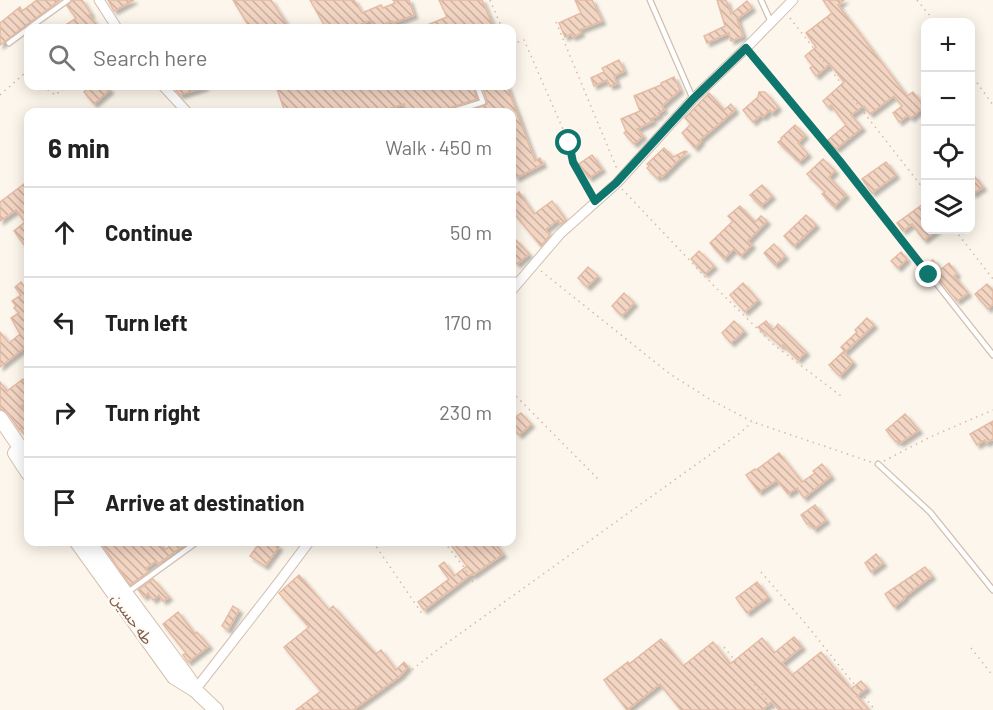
<!DOCTYPE html>
<meta charset="utf-8">
<style>
body{margin:0;font-family:Barlow,"Noto Sans Arabic",sans-serif;background:#f6f6f6;color:#222}
.controls{position:absolute;right:18px;top:18px;display:grid;overflow:hidden;border-radius:12px;box-shadow:0 3px 15px #0003}
.controls button{width:54px;height:54px;display:grid;place-items:center;padding:0;border:0;border-bottom:2px solid #e0e0e0;background:#fff;color:#222;font:30px sans-serif}
.stop{position:absolute;width:18px;height:18px;margin:-14px;border:4px solid #0f766e;border-radius:50%;background:#fff}
.stop.end{background:#0f766e;border-color:#fff;box-shadow:0 2px 6px #0008}
.list{margin:0;padding:0;list-style:none}
h2{display:flex;justify-content:space-between;align-items:center;height:78px;margin:0;padding:0 24px;font-size:26px}
h2 small{font-size:20px;font-weight:400;color:#767676}
.list li{display:grid;grid-template-columns:39px 1fr auto;gap:18px;align-items:center;box-sizing:border-box;height:90px;padding:0 24px;border-top:2px solid #e0e0e0}
.list b{display:block;font-size:22px;white-space:nowrap}
.list em{font-size:20px;font-style:normal;color:#767676}
.icon{flex:none;width:33px;height:33px;fill:none;stroke:currentColor;stroke-width:2;stroke-linecap:round;stroke-linejoin:round}
.map{position:relative;flex:none;width:993px;height:710px;overflow:hidden}
.search{position:absolute;background:#fff;box-shadow:0 3px 15px #0003;left:24px;top:24px;width:492px;height:66px;display:flex;align-items:center;gap:15px;box-sizing:border-box;padding:0 21px;border-radius:12px;color:#767676;font-size:22px}
.panel{position:absolute;background:#fff;box-shadow:0 3px 15px #0003;left:24px;top:108px;width:492px;height:438px;border-radius:12px}
.map>svg:first-child{display:block}
.building{fill:url(#building-back-hatch);stroke:#e6bba3;stroke-width:1.5;filter:url(#shadow)}
.lines{fill:none;stroke-linecap:round;stroke-linejoin:round}
.lane-casing{stroke:#d1beb0;stroke-width:7}
.street-casing{stroke:#d1beb0;stroke-width:11}
.secondary-casing{stroke:#d6c0b0;stroke-width:16}
.path{stroke:#d9b8a5;stroke-width:1.5;stroke-dasharray:1.5 4.5;stroke-linecap:butt}
.lane{stroke:#fff;stroke-width:4.5}
.street{stroke:#fff;stroke-width:9}
.secondary{stroke:#fff;stroke-width:14}
.route{stroke:#0f766e;stroke-width:8}
.labels{text-anchor:middle;stroke-width:4.5;stroke-linejoin:round;paint-order:stroke}
.street-label{font-size:15px;fill:#7a5c4d;stroke:#fffaf3}
</style>
<div class="map">
<svg width="993" height="710" viewBox="0 0 993 710">
<defs>
<pattern id="building-back-hatch" width="6" height="6" patternUnits="userSpaceOnUse" patternTransform="scale(1.5)"><rect width="6" height="6" fill="#f3d5c3"/><path d="M-1 5l2 2M0 0l6 6M5-1l2 2" fill="none" stroke="#cab0a1"/></pattern>
<filter id="shadow"><feDropShadow dx="3.5" dy="3.5" stdDeviation="1.5" flood-color="#0004"/></filter>
</defs>
<rect width="100%" height="100%" fill="#fdf6ec"/>
<path class="building" d="M37 0H60L0 45V23L20 7 22 11Z
M72 0H82L91 14 89 15 99 28H61L76 18 67 6Z
M108 0H134L114 11Z
M233 0H271L289 28H250Z
M310 0H354L362 13 381 5 383 8 395 3 393 0H409L414 15 393 23 392 21 375 28 371 20 352 28H326Z
M439 0H482L494 28H420L447 17Z
M575 0H592L602 21 579 30 581 33 573 37 571 34 565 37 559 23 581 13Z
M717 0H726L731 14 747 1 752 8 737 19 743 36 731 41 729 33 707 43 704 36 725 26Z
M823 0H844L838 5 907 96 913 92 924 107 911 118 908 115 899 122 893 113 902 106 894 96 870 114 864 106 851 115 862 128 836 149 828 140 846 125 831 105 828 107 823 101 844 82 830 64 816 76 810 68 813 66 805 56 816 47 806 33 832 13Z
M619 60 624 71 614 76 617 84 610 86 607 80 594 86 591 78 604 72 602 68Z
M674 77 680 90 662 106 664 110 658 113 659 115 651 119 653 121 637 129 643 136 634 144 624 133 626 131 621 119 640 111 634 96 661 85V83Z
M86 86H106L110 90 94 104 84 92 88 88Z
M177 86H205V87L180 95 175 89 179 88Z
M276 86H473L477 99 450 108 447 112H437L436 110 428 112H412L411 109 406 111 404 104 379 112H285Z
M482 86H507L535 161 540 158 543 164 516 178 512 169V112H464L487 104V100Z
M759 92H765L778 107 772 113 770 110 763 117 761 115 753 122 743 110 758 97Z
M709 93 724 110 731 104 735 110 700 140 701 141 695 148 682 133 691 124 685 118Z
M795 125 805 135 798 143 808 154 799 162 778 142 782 139 781 138Z
M664 148 673 157 685 151 687 152 662 177 661 175 657 178 647 168 649 166 647 164Z
M592 155 602 169 589 178 579 164Z
M823 159 835 171 829 177 846 195 834 207 822 194 825 192 807 174Z
M886 162 896 175 872 193 862 179Z
M974 176 983 187 973 194 970 190V179Z
M28 181V250L14 231 25 222 16 210 0 221V202Z
M762 185 772 196 761 206 750 195Z
M519 192 534 214 552 201 566 220 561 224 558 220 545 230 550 235 541 246 512 211V199Z
M926 202V230H937L924 240 912 224 903 231 897 223Z
M740 206 755 222 761 216 767 221 748 241 752 245 741 256 734 249 724 259 710 243 733 221 728 216Z
M806 215 816 225 794 246 784 236Z
M516 240 529 254 517 264 512 258V244Z
M774 244 785 256 775 265 764 253Z
M699 251 714 266 705 274 691 259Z
M901 252 907 259 898 268 891 261Z
M933 260 940 270 949 263 957 274 954 276 968 293 957 301 927 264Z
M588 267 598 276 587 287 578 278Z
M21 282 28 292V345L0 367V332L9 343 20 334 11 318 19 313 14 308 16 306 12 301 21 295 15 287Z
M743 283 758 300 745 312 730 295Z
M987 284 993 290V304L988 309 975 294Z
M624 293 634 303 622 316 612 306Z
M867 318 874 325 845 352 841 347 857 332 855 330Z
M734 321 744 331 731 343 722 333Z
M766 321 773 330 778 324 806 352 798 360 783 345 781 346 764 331 763 332 758 327Z
M843 352 853 362 840 376 829 365Z
M23 379 28 387V401L21 406 28 415V440L20 428 19 429 7 412 0 409V382L7 391Z
M512 412 516 417 521 413 531 424 519 435 512 427Z
M905 414 919 430 900 443 898 440 896 442 886 430Z
M993 421V439L986 443 985 440 977 445 970 434Z
M779 453 802 482 815 473 813 471 822 464 831 476 804 498 797 488 788 494 777 480 759 492 746 475 755 469 756 470Z
M815 505 826 520 814 529 809 523 807 524 801 515Z
M102 542H159L165 550 174 542H188L158 564 156 561 145 569 148 572 130 585 101 543Z
M260 542H271L279 547 265 566 250 556Z
M449 542H494L503 554 473 575 472 574 424 610 418 602 449 579 439 566 444 562 454 576 467 566Z
M876 554 883 563 871 572 865 563Z
M925 567 932 576 904 597 905 598 894 607 885 594Z
M299 575 329 610 333 606 376 654 381 650 396 670 404 662 408 667 400 676 353 710H296L321 691 284 647 309 627 279 593Z
M153 579 169 597 163 601 159 595 153 600 148 593 144 597 138 590Z
M757 582 768 597 747 613 736 598Z
M233 606 239 610 228 630 222 626Z
M178 612 195 634 197 632 209 646 188 662 183 655 186 653 163 624Z
M794 637 802 647 782 663 792 675 821 652 851 689 861 681 867 688 857 696 869 710H779L772 702 762 710H681L660 684 627 710 604 680 628 662 629 664 661 639 683 666 713 642 730 664 762 638 774 653Z"/>
<g class="lines">
<g class="lane-casing">
<path id="lane" d="M650 0 693 99
M761 0 771 22
M29 28 68 0
M9 43 28 29
M746 48 839 160 993 355
M451 112 483 102 477 86
M878 464 930 512 993 590
M128 592 197 542"/>
</g>
<g class="street-casing">
<path id="street" d="M99 0 117 28
M163 86 187 112
M512 290 560 234 617 183 693 99 746 48 793 0
M195 690 279 582 309 542"/>
</g>
<g class="secondary-casing">
<path id="secondary" d="M0 418 28 459
M15 453 28 473
M77 542 174 677 195 690 216 710
M89 542 126 594 186 675 193 685"/>
</g>
<path class="path" d="M490 0 502 28
M917 0 935 22
M790 18 926 192
M556 22 617 169
M394 28 409 24
M512 44 524 40 569 143 573 162 592 195
M970 73 993 105
M43 86 55 95 68 86
M183 94 211 86
M0 95 26 72 28 74
M622 189 714 286 774 345 841 396
M955 230 993 279
M541 271 670 374 711 400 753 422 871 462
M512 392 598 479
M884 461 930 437 993 410
M373 542 423 615
M444 542 464 567 473 582
M761 572 805 623 875 710
M724 647 775 710
M971 648 993 676
M360 710 440 648 740 433 752 422"/>
<use href="#lane" class="lane"/>
<use href="#street" class="street"/>
<use href="#secondary" class="secondary"/>
</g>
<g class="lines">
<path class="route" d="M569 143 573 162 595 201 616 183 693 99 746 48 839 160 929 275"/>
</g>
<g class="labels">
<g class="street-label">
<text transform="translate(132 619) rotate(54)" y="5">طه حسين</text>
</g>
</g>
</svg>
<div class="controls">
<button>+</button>
<button>−</button>
<button><svg class="icon" aria-label="locate" viewBox="0 0 24 24"><circle cx="12" cy="12" r="6"/><path d="M12 2v4M12 18v4M2 12h4M18 12h4"/></svg></button>
<button><svg class="icon" aria-label="layers" viewBox="0 0 24 24"><path d="M12 4l9 5-9 5-9-5zM3 14l9 5 9-5"/></svg></button>
</div>
<div class="stop" style="left:569px;top:143px"></div>
<div class="stop end" style="left:929px;top:275px"></div>
<div class="search"><svg class="icon" aria-label="search" viewBox="0 0 24 24"><circle cx="10" cy="10" r="6"/><path d="M15 15l6 6"/></svg>Search here</div>
<section class="panel">
<h2>6 min<small>Walk · 450 m</small></h2>
<ul class="list">
<li><svg class="icon" aria-label="ahead" viewBox="0 0 24 24"><path d="M12 20V5M6 11l6-6 6 6"/></svg><div><b>Continue</b></div><em>50 m</em></li>
<li><svg class="icon" aria-label="left" viewBox="0 0 24 24"><path d="M17 20v-9H6M10 6l-5 5 5 5"/></svg><div><b>Turn left</b></div><em>170 m</em></li>
<li><svg class="icon" aria-label="right" viewBox="0 0 24 24"><path d="M7 20v-9h11M14 6l5 5-5 5"/></svg><div><b>Turn right</b></div><em>230 m</em></li>
<li><svg class="icon" aria-label="arrive" viewBox="0 0 24 24"><path d="M6 21V4h12l-3 4 3 4H6"/></svg><div><b>Arrive at destination</b></div></li>
</ul>
</section>
</div>
